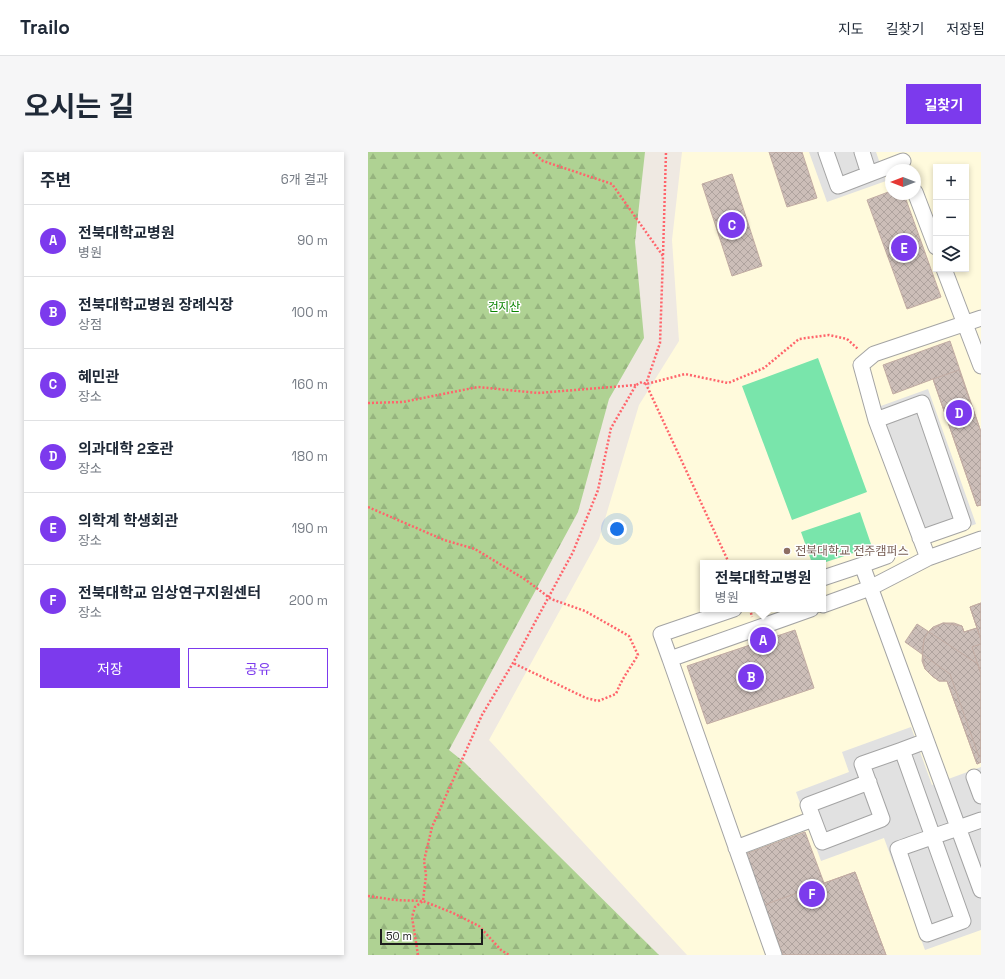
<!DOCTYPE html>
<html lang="ko">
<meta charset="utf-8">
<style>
body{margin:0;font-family:"Space Grotesk","Noto Sans KR",sans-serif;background:#f6f6f7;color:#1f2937}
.controls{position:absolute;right:12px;top:12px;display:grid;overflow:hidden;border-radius:0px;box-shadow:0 2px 6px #0003}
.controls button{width:36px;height:36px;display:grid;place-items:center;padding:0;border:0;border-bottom:1px solid #e0e1e3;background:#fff;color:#1f2937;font:20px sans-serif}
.compass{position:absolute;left:517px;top:12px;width:36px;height:36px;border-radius:50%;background:#fff;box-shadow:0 2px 6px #0003;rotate:270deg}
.scale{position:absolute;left:12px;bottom:10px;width:103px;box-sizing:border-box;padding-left:4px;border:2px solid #1d1d1d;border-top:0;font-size:11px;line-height:14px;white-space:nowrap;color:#1d1d1d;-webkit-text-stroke:3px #fff;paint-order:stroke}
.you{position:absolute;left:249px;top:377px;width:14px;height:14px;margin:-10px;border:3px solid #fff;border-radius:50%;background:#1a73e8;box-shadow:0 0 0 6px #1a73e833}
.badge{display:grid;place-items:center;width:26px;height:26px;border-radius:50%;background:#7c3aed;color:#fff;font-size:13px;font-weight:700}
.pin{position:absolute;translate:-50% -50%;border:2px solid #fff;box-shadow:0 1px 4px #0006}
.popup{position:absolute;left:332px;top:408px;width:126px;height:52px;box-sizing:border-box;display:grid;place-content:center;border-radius:0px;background:#fff;filter:drop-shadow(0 1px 3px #0005);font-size:13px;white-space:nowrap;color:#747a83}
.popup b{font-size:15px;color:#1f2937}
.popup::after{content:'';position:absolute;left:50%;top:100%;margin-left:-8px;border:8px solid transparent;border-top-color:#fff}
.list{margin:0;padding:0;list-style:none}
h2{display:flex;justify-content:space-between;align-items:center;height:52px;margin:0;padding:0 16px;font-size:17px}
h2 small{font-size:13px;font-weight:400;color:#747a83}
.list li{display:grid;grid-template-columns:26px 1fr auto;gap:12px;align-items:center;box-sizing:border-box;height:72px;padding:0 16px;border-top:1px solid #e0e1e3}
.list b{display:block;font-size:15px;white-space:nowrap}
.list p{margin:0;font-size:13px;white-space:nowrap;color:#747a83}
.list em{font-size:13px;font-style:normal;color:#747a83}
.actions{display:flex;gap:8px;padding:12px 16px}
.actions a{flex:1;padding:9px 0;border:1px solid #7c3aed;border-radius:0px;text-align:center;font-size:14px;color:#7c3aed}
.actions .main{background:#7c3aed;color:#fff}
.icon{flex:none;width:22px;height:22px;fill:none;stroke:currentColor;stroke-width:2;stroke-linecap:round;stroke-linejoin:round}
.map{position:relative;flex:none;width:613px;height:803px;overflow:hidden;border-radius:0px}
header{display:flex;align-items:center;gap:24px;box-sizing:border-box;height:56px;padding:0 20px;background:#fff;border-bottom:1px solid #e0e1e3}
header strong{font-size:19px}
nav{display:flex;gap:22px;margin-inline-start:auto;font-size:14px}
.intro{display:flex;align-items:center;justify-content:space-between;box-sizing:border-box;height:96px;padding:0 24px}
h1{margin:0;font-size:28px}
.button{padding:10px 18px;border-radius:0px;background:#7c3aed;color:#fff;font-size:14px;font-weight:700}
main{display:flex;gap:24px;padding:0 24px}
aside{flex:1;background:#fff;border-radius:0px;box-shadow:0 2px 6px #0003}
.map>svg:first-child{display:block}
.education{fill:#fffadc;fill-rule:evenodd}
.forest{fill:url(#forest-firs)}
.pitch{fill:#79e5ab}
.parking{fill:#e1e1e1}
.building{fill:url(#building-cross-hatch);stroke:#c2aca3}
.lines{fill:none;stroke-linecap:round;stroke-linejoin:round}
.minor-casing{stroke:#a4a4a4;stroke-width:17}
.path{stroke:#ff646b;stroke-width:2.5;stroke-dasharray:2 2;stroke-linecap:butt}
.minor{stroke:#fff;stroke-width:15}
.education-dot{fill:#8d6e63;stroke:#fff;stroke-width:1.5}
.labels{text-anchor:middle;stroke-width:3;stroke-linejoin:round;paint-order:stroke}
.park-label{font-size:12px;fill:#0b8402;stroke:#fff}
.education-label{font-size:12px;fill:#785e54;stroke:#fff;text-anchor:start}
</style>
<header>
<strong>Trailo</strong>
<nav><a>지도</a><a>길찾기</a><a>저장됨</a></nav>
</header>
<div class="intro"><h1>오시는 길</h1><a class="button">길찾기</a></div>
<main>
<aside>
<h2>주변<small>6개 결과</small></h2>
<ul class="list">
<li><span class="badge">A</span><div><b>전북대학교병원</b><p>병원</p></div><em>90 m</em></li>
<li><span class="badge">B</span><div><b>전북대학교병원 장례식장</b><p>상점</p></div><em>100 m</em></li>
<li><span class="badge">C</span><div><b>혜민관</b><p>장소</p></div><em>160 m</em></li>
<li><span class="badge">D</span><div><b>의과대학 2호관</b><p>장소</p></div><em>180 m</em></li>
<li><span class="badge">E</span><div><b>의학계 학생회관</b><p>장소</p></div><em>190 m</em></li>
<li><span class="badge">F</span><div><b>전북대학교 임상연구지원센터</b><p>장소</p></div><em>200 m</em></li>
</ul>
<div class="actions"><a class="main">저장</a><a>공유</a></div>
</aside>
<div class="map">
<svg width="613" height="803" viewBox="0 0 613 803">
<defs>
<pattern id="forest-firs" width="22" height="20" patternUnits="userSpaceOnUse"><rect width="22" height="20" fill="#afd293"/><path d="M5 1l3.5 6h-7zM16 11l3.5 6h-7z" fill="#96b47e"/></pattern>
<pattern id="building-cross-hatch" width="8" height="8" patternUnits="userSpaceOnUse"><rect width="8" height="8" fill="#ccbeb8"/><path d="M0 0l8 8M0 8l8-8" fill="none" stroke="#afa39e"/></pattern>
</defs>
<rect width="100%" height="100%" fill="#efe9e2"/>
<path class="education" d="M314 0H613V803H319L121 588 231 387 271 253 311 189 304 88ZM568 15H598V117H568ZM523 18H547V42H523ZM335 411H455V457H335Z"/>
<path class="forest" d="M0 0H277L267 90 276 186 241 247 210 360 81 598 96 610 291 803H0Z"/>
<path class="pitch" d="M450 206 499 340 424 368 374 234Z
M492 360 504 395 455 411H444L433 380Z"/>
<path class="parking" d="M441 0H508L518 29 459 50Z
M560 237 608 372 547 394 499 259Z
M543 575 564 633 613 615V778L557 798 516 686 453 709 428 640 481 620 474 600Z"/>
<path class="building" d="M401 0H434L449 46 419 55Z
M364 22 394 114 364 124 334 32Z
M523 39V42H536L573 145 539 157 499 48Z
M582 189 613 280V353L609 354 565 227 525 242 515 213Z
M591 218 613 280V353L609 354 565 227Z
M613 451V610L609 612 579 529H571L564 524 557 517 554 501 556 487 560 480 565 475 575 471H586L594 474 596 480 609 476 602 455Z
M613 451V488L602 455Z
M575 471 594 474 596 480 609 476 613 488V492L604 495 613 522V610L609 612 579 529H571L564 524 557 517 554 509 556 487 560 480Z
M549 472 610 512 613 522V604L611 605 582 522 537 490Z
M427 478 446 536 339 572 319 514Z
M437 680 456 731 487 720 518 803H415L377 702Z
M487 720 518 803H415L396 753Z"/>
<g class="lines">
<g class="minor-casing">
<path id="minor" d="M458 0 470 34 535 9
M494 0 501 22
M547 40 568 95
M576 117 613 214
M508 268 554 251 595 371 552 386
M560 406 508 268 493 213 506 202 613 166
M494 413 519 404
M455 426 494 413 613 738
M455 453 502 436 560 406 613 387
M302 507 293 482 366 457
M558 589 534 598 595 769 559 782 530 697C557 687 585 678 613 668
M606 625 613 644
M501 630 440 653 454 690 514 667 494 612 534 598
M368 696 445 667
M406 803 302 507 443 457"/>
</g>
<path class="path" d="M165 0 175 9 244 32 295 104 292 191 278 232 361 411
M295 103 298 0
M0 251 35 250 110 235 170 241 268 233
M0 355 76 388 107 397 158 428 183 447 217 459 261 484 270 503C261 518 254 526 248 542L230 549 218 546 145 511
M382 457 384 465
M0 744 27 748 55 749 85 761 111 774 133 798 141 803
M50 803 44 765 47 755 55 749 58 723 56 709 64 675 114 563 145 511 205 400 230 338 243 276 268 233 274 230 278 232 317 222 360 231 396 216 431 187 461 183 479 187 490 197"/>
<use href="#minor" class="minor"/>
</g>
<circle class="education-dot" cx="419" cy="399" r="4"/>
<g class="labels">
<g class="park-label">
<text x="136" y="159">건지산</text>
</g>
<g class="education-label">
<text x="427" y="403">전북대학교 전주캠퍼스</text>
</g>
</g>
</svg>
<div class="controls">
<button>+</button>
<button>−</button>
<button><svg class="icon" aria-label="layers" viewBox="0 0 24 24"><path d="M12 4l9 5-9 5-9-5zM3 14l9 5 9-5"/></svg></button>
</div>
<svg class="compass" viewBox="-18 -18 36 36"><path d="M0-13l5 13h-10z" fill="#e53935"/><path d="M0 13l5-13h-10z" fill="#747a83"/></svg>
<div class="scale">50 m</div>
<div class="you"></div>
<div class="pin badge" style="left:395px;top:488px">A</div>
<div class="popup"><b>전북대학교병원</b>병원</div>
<div class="pin badge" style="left:383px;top:525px">B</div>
<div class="pin badge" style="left:364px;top:73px">C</div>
<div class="pin badge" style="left:591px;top:261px">D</div>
<div class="pin badge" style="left:536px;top:96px">E</div>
<div class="pin badge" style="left:444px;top:742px">F</div>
</div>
</main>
